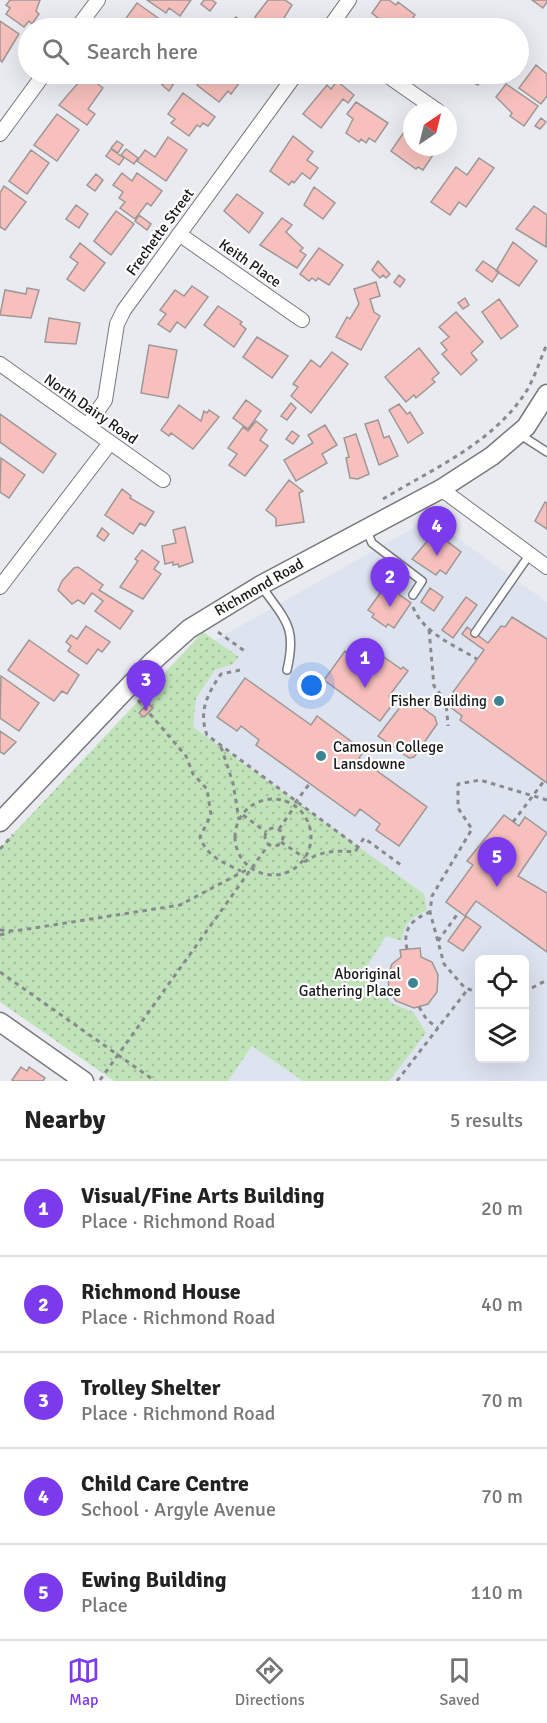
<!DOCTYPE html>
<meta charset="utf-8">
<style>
body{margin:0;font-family:Signika,sans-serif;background:#f6f6f6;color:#222}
.controls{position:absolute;right:18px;bottom:18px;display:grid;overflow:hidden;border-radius:9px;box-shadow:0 6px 24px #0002}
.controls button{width:54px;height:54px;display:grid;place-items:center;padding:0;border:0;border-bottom:2px solid #e0e0e0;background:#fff;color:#222;font:30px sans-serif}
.compass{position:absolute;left:403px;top:102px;width:54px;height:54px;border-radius:50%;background:#fff;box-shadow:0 6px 24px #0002;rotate:35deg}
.you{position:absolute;left:312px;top:686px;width:21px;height:21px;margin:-15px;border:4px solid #fff;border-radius:50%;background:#1a73e8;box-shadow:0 0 0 9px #1a73e833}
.badge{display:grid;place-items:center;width:39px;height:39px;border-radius:50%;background:#7c3aed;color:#fff;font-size:20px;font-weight:700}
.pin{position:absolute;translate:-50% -50px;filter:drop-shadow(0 2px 3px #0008)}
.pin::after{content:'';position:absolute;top:32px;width:21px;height:18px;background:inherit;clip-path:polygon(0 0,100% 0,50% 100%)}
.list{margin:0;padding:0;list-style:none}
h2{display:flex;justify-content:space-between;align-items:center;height:78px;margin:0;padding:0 24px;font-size:26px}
h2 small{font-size:20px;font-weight:400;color:#767676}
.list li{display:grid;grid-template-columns:39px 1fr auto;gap:18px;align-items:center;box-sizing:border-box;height:96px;padding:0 24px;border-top:2px solid #e0e0e0}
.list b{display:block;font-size:22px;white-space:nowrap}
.list p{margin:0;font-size:20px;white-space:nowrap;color:#767676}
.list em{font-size:20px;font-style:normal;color:#767676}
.icon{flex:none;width:33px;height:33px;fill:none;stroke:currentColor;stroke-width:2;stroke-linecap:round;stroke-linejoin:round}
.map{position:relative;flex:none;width:547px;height:1081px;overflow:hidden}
.search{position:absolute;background:#fff;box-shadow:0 6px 24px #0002;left:18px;right:18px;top:18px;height:66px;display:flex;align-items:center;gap:15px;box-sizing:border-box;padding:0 21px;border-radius:33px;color:#767676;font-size:22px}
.sheet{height:558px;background:#fff}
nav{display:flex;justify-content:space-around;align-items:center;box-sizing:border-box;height:84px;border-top:2px solid #e0e0e0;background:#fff;font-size:16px;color:#767676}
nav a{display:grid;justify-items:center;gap:3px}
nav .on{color:#7c3aed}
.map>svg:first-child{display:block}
.built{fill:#dee3f0;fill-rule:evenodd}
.grass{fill:url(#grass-dots)}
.building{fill:#f7c0bc;stroke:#9e9797;stroke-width:1.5}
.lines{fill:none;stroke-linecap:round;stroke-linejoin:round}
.lane-casing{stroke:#76797d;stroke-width:10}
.street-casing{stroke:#76797d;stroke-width:16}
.secondary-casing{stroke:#76797d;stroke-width:21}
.path{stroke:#898a8e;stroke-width:3;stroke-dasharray:4.5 4.5;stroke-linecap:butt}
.lane{stroke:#fff;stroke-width:7}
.street{stroke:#fff;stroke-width:14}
.secondary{stroke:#fff;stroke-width:18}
.path-bridge{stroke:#898a8e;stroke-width:3;stroke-dasharray:4.5 4.5;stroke-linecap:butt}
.poi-dot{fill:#3f8492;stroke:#fff;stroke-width:2}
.labels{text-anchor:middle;stroke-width:4.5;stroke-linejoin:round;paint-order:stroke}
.street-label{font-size:15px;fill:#17181a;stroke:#fff}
.poi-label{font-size:15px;fill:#17181a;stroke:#fff;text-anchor:end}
</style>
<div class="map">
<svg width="547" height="1081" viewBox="0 0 547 1081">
<defs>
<pattern id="grass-dots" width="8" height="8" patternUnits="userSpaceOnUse" patternTransform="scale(1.5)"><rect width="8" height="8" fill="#c1e3b9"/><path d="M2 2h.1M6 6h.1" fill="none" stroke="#a5c29e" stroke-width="1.8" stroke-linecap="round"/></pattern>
</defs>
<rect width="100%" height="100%" fill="#e9ebf0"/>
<path class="built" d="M432 520 547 602V1081H137L189 655 422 523ZM480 960H524V1058H480Z"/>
<path class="grass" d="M203 632 239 657 233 664 215 670 196 698 193 727 424 894 427 910C411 918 404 923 402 941L386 936 366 968 391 1003 413 1012 426 1033 389 1081H303L252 1046 228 1081H114L0 1002V848Z"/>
<path class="building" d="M10 0H40L36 11 39 14 32 24 29 21 24 27 6 14 10 8 6 5Z
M147 0H191L180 16 169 8 166 13Z
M204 0H212L216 3 210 11 201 4Z
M268 0H285L292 5 278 28H270L255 17Z
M381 0H389L396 5 398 2 415 15 405 28H390L372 13Z
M532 0H547V2L543 8Z
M137 3 165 23 162 28H119Z
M236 17 252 28H225Z
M442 20 454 28H435Z
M0 21 19 34 2 62 0 60Z
M536 65 547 74V96L541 104 519 88Z
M93 74H113L106 83Z
M205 74H237L243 78 231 94 228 91 219 102 197 85Z
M454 74H486L478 85Z
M85 75 103 88 88 109 95 114 87 125 59 105Z
M166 80 173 85 169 91 162 85Z
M337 81 354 95 348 103 343 99 321 128 303 114 327 85 331 89Z
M506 84 538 106 524 126 510 116 512 113 496 97Z
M183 93 215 117 208 126 203 123 200 127 197 125 189 136 171 123 175 119 168 114Z
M356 102 388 123 375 142 369 138 366 143 361 139 359 142 346 133 353 119 347 114Z
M57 114 79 130 57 161 34 145Z
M541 118 546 122 540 129 535 126Z
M404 132 411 137 412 147H422L433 155 423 170 418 167 416 169 391 151Z
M293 136 313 152 307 160 318 168 310 179 302 173 294 183 292 181 289 185 270 171Z
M168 137 187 150 166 181 137 161 145 150 155 157Z
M117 141 123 145 118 153 111 148Z
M111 149 124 158 119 165 106 156Z
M126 149 138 158 134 164 121 155Z
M31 150 49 163 27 194 9 181Z
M479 158 494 168 466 207 459 202 450 215 431 202 456 167 467 175Z
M122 173 132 181 137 173 162 191 151 206 147 203 135 219 120 208 125 202 119 198 123 192 113 185Z
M96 174 103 180 95 191 87 185Z
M4 186 26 202 5 230 0 227V193Z
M314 187 335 203 323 219 304 205Z
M237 194 263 213 249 233 224 211Z
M76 205 88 214 79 228 66 219Z
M534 206 547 215 546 247 516 229Z
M116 211 134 224 111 255 94 241Z
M139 215 151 224 147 230 135 221Z
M282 218 292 225 286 232 303 248 300 251 306 255 297 268 260 245Z
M513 242 537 261 519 286 496 271Z
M80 243 105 263 84 291 67 279 78 263 70 257Z
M319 248 343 265 329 285 318 278 316 281 312 278 309 281 300 274Z
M378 261 390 274 386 278 383 275 380 278 372 270Z
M483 261 499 272 492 282 476 270Z
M399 275 405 280 400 287 394 282Z
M376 282 380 296 370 299 374 312 380 316 361 350 336 337 347 317 350 319 359 304 354 289Z
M192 286 208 297 185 328 177 322 170 332 158 324 166 314 160 310 175 290 184 296Z
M27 288 39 290 31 318 0 315 5 290 26 294Z
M465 298 469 305 463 309 458 303Z
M499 299 518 326 501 339 482 312Z
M218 306 242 322 240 324 246 329 234 347 204 325Z
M456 312 483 342 471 353 477 360 461 375 442 354 447 350 441 343 449 337 439 327Z
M49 318 80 323 76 344 45 342Z
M257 337 288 356 272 378 243 357Z
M149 345 177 350 168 398 141 393Z
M419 348 439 373 432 379 435 382 416 398 414 395 406 402 385 377Z
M332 352 348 364 311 413 291 396 298 387 293 384 311 360 320 367Z
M246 400 261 411 248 429 233 418Z
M291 403 296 408 287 420 281 416Z
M399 404 407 414 410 412 423 433 408 443 389 410Z
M179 405 201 421 204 411 207 413 209 410 219 417 193 449 171 433 169 436 161 430Z
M0 414 56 454 43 473 0 442Z
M378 420 384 438 389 436 398 456 379 465 365 424Z
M256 421 267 430 260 440 268 446 245 476 229 465 237 454 228 448 243 427 248 431Z
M325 425 337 445 322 454 327 463 296 481 284 460 313 443 308 435Z
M292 431 299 436 293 444 286 439Z
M356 434 369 474 358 479 350 478 346 458 349 457 344 438Z
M1 458 25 475 9 498 0 492Z
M289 480 303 491 299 493 304 522 276 526V518L266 510Z
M122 489 131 496 130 498 154 512 145 526 140 523 133 534 105 515Z
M545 502 547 503V529L535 521Z
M185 527 193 562 179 567 178 564 173 565V562L165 564 162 546 176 543 173 530Z
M102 528 109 534 104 541 97 536Z
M435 532 461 552 446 574 440 570 436 575 412 559Z
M142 550 159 562 154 569 161 574 143 599 120 587 138 561 135 559Z
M78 567 103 585 99 590 133 611 120 629 95 611 103 601 92 593 84 604 78 600 72 604 58 590 62 581 74 568Z
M386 585 411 603 394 628 388 624 386 627 372 617 374 614 368 610Z
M430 588 443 597 434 611 421 602Z
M466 597 477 605 453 638 442 630Z
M512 617 547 639V783L460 720 462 716 449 706 455 697 453 692 484 650 462 634 467 627 488 643 501 626 505 627Z
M86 626 110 642 102 652 98 649 87 664 68 651 71 646 66 642 71 635 77 639Z
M29 640 79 675 67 694 62 691 54 701 8 670Z
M360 640 401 669 403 667 408 671 389 696 395 701 380 721 324 680 345 651 350 654Z
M1 676 39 703 19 731 0 718Z
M245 678 311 725 317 716 364 751 359 758 427 807 399 846 376 830 380 824 360 809 355 816 256 745 259 740 241 726 237 731 217 717Z
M412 700 435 717 437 724 414 757 409 758 378 736 404 702Z
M148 703 153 708 144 717 139 713Z
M0 731 16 742 4 754 0 752Z
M504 815 519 826 525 817 547 833 518 876 547 893V952L476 901 465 916 446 902 473 865 467 861Z
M466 916 481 927 463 951 448 941Z
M420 948 421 957 432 962 438 975 437 992 428 1004 414 1008 396 1001 389 991 388 976 392 964 401 957 400 950Z
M21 1067 27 1071 29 1067 45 1078 43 1081H14L12 1080Z"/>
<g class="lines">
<g class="lane-casing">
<path id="lane" d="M519 434 547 452
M366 529 372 543 422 581 413 595
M262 587C286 621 297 627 287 670
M475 633 530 554"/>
</g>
<g class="street-casing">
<path id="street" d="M77 28 98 0
M329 28 349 0
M385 74 438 111
M0 134 44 74
M179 234 302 320
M0 364 163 480
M87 426 105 400 117 324 124 310 296 74
M441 489 547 567
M0 587 110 443"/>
</g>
<g class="secondary-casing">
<path id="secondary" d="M0 822 152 662 189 629 261 585 441 489 492 456 526 427 547 394
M0 1022 84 1081"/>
</g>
<path class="path" d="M383 499C431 470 488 445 521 399 533 384 539 362 547 344
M413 607C423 633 454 645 477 659
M429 630 434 686 446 702 448 726
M218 632 246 652
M240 670 221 674C208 693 198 711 207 735L358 847 364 838 401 865
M138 700 186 756 193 774 207 789 211 815 200 837C207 857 224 863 241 871
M221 747 233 783 239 820
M235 837a38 38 0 1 1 76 0a38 38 0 1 1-76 0Z
M295 803 310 783
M243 815 266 832
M265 837a9 9 0 1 1 18 0a9 9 0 1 1-18 0Z
M279 829 295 806
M281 842 305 858
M0 849 13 835
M304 862C321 851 335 850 355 852L358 847
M0 930 15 931 180 905 250 868
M0 935 10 932
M438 941 459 912
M407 949C402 928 413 919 430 912
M0 972 155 1081
M524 992 547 980
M480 994 464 987 444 964 430 912 432 896 472 829 458 808V784L480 780 547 800
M419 1007 427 1020 438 1028
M100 1080 269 844
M397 1081 468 989"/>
<use href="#lane" class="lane"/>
<use href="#street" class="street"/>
<use href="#secondary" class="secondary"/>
<path class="path-bridge" d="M513 822 544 781"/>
</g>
<g class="poi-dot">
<circle cx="499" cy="701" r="6"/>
<circle cx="321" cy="756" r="6"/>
<circle cx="413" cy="983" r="6"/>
</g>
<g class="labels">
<g class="street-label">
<text transform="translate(160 232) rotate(-54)" y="5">Frechette Street</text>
<text transform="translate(250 263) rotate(35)" y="5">Keith Place</text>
<text transform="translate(91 409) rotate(35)" y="5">North Dairy Road</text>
<text transform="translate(259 587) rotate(-30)" y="5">Richmond Road</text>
</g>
<g class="poi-label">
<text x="487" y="706">Fisher Building</text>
<text x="333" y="752" text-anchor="start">Camosun College<tspan x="333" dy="17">Lansdowne</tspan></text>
<text x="401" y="979">Aboriginal<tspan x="401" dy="17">Gathering Place</tspan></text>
</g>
</g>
</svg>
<div class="controls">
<button><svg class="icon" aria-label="locate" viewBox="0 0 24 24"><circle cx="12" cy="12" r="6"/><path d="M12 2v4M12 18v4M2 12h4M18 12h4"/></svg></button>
<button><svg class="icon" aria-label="layers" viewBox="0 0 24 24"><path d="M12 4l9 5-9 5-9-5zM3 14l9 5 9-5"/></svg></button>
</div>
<svg class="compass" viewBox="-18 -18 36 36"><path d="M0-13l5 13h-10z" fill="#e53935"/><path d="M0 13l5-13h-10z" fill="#767676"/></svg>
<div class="you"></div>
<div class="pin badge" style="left:365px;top:688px">1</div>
<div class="pin badge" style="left:390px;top:607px">2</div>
<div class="pin badge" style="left:146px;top:710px">3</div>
<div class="pin badge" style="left:437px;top:556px">4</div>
<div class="pin badge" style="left:497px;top:887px">5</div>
<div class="search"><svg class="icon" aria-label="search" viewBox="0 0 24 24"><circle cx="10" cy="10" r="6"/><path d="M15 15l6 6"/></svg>Search here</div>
</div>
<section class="sheet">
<h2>Nearby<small>5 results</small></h2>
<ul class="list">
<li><span class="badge">1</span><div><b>Visual/Fine Arts Building</b><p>Place · Richmond Road</p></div><em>20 m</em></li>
<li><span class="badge">2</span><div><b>Richmond House</b><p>Place · Richmond Road</p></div><em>40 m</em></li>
<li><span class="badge">3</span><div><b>Trolley Shelter</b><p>Place · Richmond Road</p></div><em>70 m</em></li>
<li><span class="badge">4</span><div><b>Child Care Centre</b><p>School · Argyle Avenue</p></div><em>70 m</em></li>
<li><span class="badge">5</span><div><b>Ewing Building</b><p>Place</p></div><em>110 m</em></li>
</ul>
</section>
<nav>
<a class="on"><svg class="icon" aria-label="map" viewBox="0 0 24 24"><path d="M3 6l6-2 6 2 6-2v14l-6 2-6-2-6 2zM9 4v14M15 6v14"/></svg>Map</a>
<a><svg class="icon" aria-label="directions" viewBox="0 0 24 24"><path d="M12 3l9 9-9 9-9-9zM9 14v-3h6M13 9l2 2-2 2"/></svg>Directions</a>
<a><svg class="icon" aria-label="saved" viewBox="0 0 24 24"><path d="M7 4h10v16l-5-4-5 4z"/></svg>Saved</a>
</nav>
